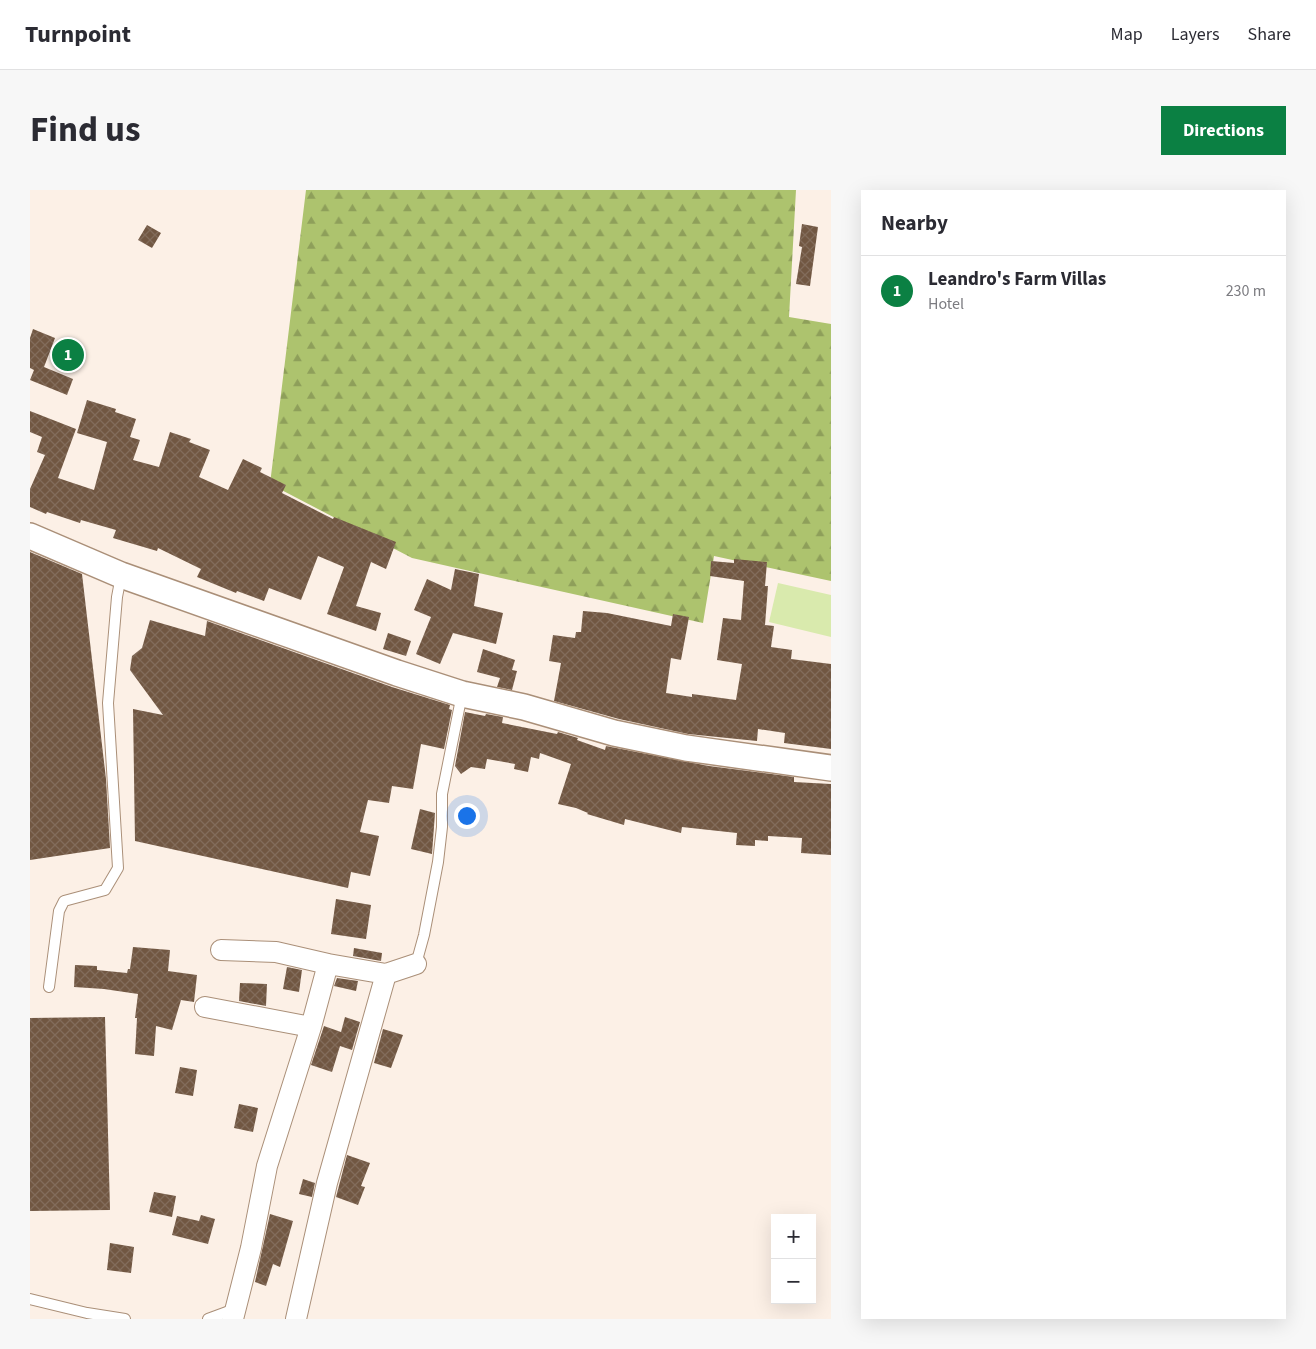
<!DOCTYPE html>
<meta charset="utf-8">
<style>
body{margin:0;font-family:"Source Sans 3",sans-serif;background:#f7f7f7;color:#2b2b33}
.controls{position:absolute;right:15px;bottom:15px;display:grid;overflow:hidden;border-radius:0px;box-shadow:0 5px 20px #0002}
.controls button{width:45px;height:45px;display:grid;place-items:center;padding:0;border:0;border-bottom:1px solid #e1e1e2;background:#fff;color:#2b2b33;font:25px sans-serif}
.you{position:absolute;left:436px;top:625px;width:18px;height:18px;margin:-12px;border:4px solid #fff;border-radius:50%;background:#1a73e8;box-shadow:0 0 0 8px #1a73e833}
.badge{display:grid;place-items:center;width:32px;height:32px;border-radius:50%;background:#0b8043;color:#fff;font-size:16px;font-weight:700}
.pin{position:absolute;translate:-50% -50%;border:2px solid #fff;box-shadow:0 1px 5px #0006}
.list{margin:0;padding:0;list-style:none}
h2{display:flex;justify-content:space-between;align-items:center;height:65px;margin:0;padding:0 20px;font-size:21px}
h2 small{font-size:16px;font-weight:400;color:#7c7c81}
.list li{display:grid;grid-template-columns:32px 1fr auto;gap:15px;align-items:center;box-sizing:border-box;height:70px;padding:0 20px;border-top:1px solid #e1e1e2}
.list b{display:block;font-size:19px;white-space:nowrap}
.list p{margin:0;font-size:16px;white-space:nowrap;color:#7c7c81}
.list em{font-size:16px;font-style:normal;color:#7c7c81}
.map{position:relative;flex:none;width:801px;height:1129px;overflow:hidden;border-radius:0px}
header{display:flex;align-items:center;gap:30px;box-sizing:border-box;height:70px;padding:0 25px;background:#fff;border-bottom:1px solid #e1e1e2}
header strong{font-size:24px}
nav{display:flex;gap:28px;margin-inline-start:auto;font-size:18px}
.intro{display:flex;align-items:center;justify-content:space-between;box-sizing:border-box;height:120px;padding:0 30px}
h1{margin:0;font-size:35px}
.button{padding:12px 22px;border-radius:0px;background:#0b8043;color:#fff;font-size:18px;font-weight:700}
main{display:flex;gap:30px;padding:0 30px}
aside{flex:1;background:#fff;border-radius:0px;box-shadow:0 5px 20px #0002}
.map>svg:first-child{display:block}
.forest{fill:url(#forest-firs)}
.pitch{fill:#d9eaad}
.building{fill:url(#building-cross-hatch)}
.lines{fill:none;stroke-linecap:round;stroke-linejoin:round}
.service-casing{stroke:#aa8f78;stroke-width:12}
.minor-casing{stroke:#aa8f78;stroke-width:22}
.tertiary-casing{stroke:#aa8f78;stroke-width:28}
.service{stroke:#fff;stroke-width:10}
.minor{stroke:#fff;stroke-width:20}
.tertiary{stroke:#fff;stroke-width:25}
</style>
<header>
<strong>Turnpoint</strong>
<nav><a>Map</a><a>Layers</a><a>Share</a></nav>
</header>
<div class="intro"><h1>Find us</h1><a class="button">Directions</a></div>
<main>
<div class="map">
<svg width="801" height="1129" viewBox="0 0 801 1129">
<defs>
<pattern id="forest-firs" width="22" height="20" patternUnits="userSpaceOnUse" patternTransform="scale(1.25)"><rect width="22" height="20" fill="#adc36e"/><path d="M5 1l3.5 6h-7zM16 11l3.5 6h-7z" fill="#8e9f5a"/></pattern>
<pattern id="building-cross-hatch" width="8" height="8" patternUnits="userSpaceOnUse" patternTransform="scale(1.25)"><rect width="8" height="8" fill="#715742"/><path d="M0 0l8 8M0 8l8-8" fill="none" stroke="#826c5b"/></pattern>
</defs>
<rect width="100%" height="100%" fill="#fcf0e6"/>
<path class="forest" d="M276 0H766L759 127 801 134V391L684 366 673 433 382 368 240 294Z"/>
<path class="pitch" d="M748 393 801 405V447L739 432Z"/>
<path class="building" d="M772 34 788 37 780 96 766 94 772 57 769 56Z
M117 35 131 43 122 58 108 50Z
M3 139 25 148 14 177 43 189 37 205 0 190 4 180 0 178V148Z
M57 210 86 219 85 222 106 229 100 247 110 250 103 270 129 277 140 242 161 249 159 252 180 260 169 287 198 300 213 269 232 278 230 282 256 295 252 303 303 329 304 327 366 352 356 379 341 372 326 416 351 423 346 441 297 424 314 377 288 366 271 410 239 398 234 411 207 401 206 403 167 387 171 379 128 358 127 361 83 348 86 340 51 330 50 333 17 322 16 324 0 317V299L15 265 7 262 12 247 0 242V221L46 239 28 288 64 300 77 252 47 243Z
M0 362 52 384 76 589 80 658 0 670Z
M704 369 737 372 735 396H738L735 435 744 436 741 457 762 460 761 469 801 474V559L754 553 755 543 728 539 727 551 658 544 589 529 524 511 531 473 519 471 523 445 545 448 546 442H551L553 421 577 423 641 436 643 424 659 427 651 470 641 468 636 503 662 507V504L706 510 712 474 687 470 693 428 711 430 714 391 680 386 681 371 704 373Z
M425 379 449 384 444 416 473 423 466 454 423 443 410 474 386 464 401 427 384 420 397 389 421 400Z
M120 430 175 446 177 431 362 497 420 515 419 519 422 520 414 559 391 554 383 599 362 596 359 613 338 610 330 642 349 646 340 686 321 682 318 698 105 651 103 519 133 525 100 480 102 466 112 458Z
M358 443 381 451 376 466 353 459Z
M453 459 485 470 482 480 487 481 482 500 467 497 470 488 447 482Z
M435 522 455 526 456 524 473 527 472 533 527 544 528 542 548 548 547 550 575 560 576 556 679 576 764 587V592L801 594V665L771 663 772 648 738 646V651L725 650V656L706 655 707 643 652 637 651 643 595 629 594 635 557 624 558 623 546 618 528 614 541 574 510 563 509 569 501 567 498 582 484 579 485 574 457 569 455 579 441 577 431 584 425 576Z
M390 619 405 623 402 664 381 659Z
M306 709 341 715 336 749 301 744Z
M103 757 140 760 138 781 167 785 164 812 151 810 142 840 126 836 124 866 105 864 107 828H105L108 804 74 799 44 797 45 775 67 776V780L97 783 98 779H100Z
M324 758 352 763 351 771 323 766Z
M257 777 272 780 269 802 253 799Z
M307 788 328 791 326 801 304 796Z
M210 793 237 794 236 816 209 811Z
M75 827 80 1020 0 1021V828Z
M315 827 330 832 322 860 310 856 302 882 281 875 294 836 311 842Z
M353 839 373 845 361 878 344 873Z
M150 877 167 880 163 906 145 903Z
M209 914 228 918 223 942 204 938Z
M317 965 340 973 331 996 335 997 328 1015 306 1007Z
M273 989 285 993 282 1007 269 1004Z
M124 1002 146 1006 142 1027 119 1022Z
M240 1024 263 1031 250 1077 243 1074 236 1096 225 1092Z
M171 1025 185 1029 178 1054 142 1045 147 1026 169 1031Z
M80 1053 104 1057 101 1083 77 1080Z"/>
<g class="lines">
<g class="service-casing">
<path id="service" d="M386 774 394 745 408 672 412 637V604L432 504
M19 797 29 721 34 711 75 700 88 678 78 513 87 407 91 386
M0 1109 57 1123 95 1129
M178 1129 205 1119"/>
</g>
<g class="minor-casing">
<path id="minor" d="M191 760 246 762 298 774 281 837 237 976 221 1058 203 1129
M298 774 356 784 386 774
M175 817 281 837
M266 1129 297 993 356 784"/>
</g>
<g class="tertiary-casing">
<path id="tertiary" d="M0 346 91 385 367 483 432 504 494 517 584 543 656 558 801 578"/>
</g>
<use href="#service" class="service"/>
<use href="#minor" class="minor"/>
<use href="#tertiary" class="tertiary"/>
</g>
</svg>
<div class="controls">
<button>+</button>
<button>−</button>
</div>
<div class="you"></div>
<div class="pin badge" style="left:38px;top:165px">1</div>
</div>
<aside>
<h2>Nearby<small></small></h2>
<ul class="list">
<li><span class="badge">1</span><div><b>Leandro's Farm Villas</b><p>Hotel</p></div><em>230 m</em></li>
</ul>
</aside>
</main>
